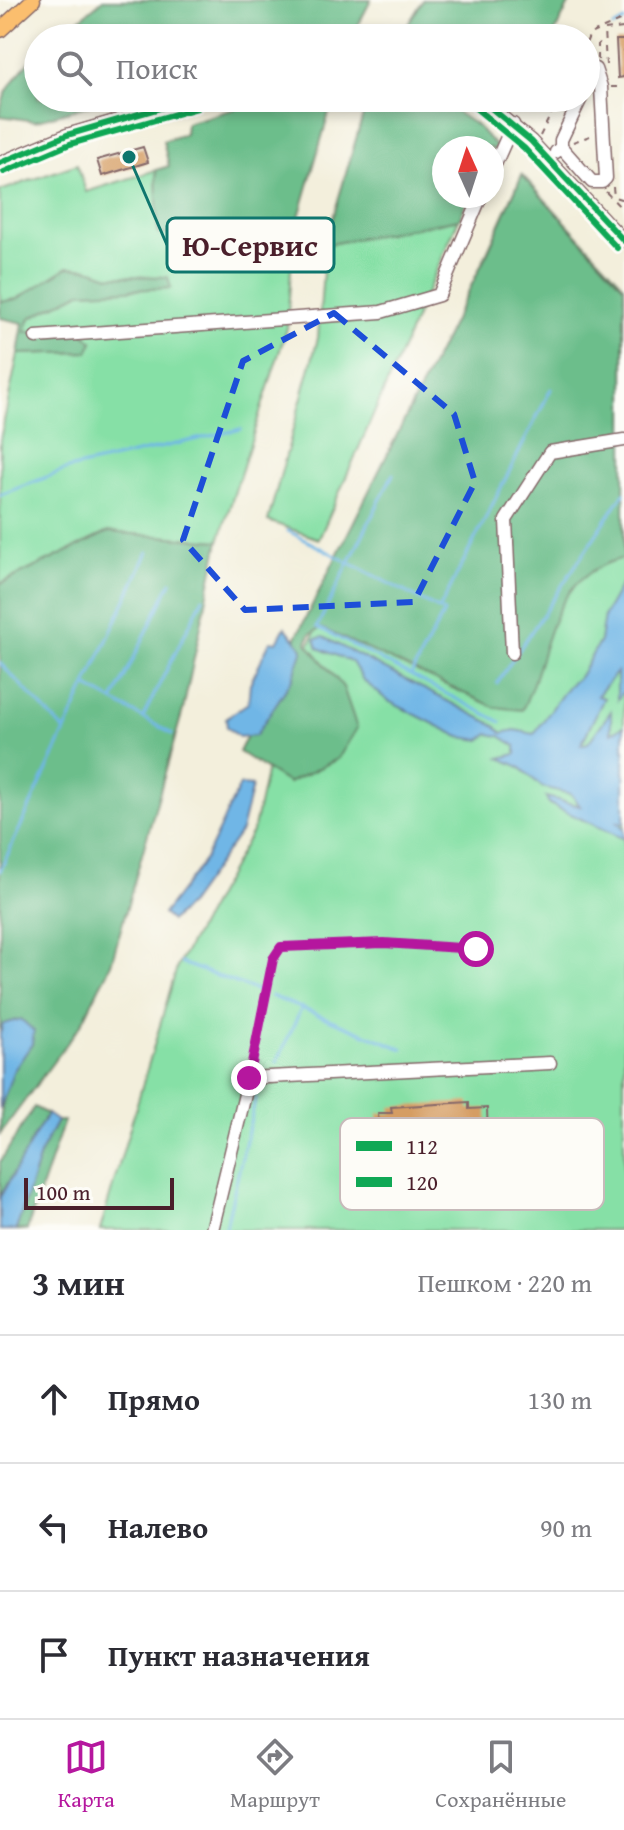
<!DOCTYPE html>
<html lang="ru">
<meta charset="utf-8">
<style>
body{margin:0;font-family:"Gentium Book Plus",serif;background:#f2f2f3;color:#2b2b33}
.compass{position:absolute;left:432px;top:136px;width:72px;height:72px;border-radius:50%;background:#fff;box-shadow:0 4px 12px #0003;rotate:357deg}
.scale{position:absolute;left:24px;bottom:20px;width:150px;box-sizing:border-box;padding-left:8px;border:4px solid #4a1f2b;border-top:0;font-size:22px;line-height:28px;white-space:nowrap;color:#4a1f2b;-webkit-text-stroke:6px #fdfcf7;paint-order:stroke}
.stop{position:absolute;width:24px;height:24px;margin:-18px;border:6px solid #b5179e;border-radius:50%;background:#fff}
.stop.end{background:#b5179e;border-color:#fff;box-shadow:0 2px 8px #0008}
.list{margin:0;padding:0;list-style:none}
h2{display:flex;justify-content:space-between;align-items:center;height:104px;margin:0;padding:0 32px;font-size:34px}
h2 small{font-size:26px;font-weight:400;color:#7c7c81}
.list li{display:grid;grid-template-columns:52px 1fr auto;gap:24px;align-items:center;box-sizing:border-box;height:128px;padding:0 32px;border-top:2px solid #e1e1e2}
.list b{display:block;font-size:30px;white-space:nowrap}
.list em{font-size:26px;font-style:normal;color:#7c7c81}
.icon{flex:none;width:44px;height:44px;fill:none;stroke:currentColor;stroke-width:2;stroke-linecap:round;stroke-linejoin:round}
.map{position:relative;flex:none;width:624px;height:1230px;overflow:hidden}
.search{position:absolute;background:#fff;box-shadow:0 4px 12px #0003;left:24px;right:24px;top:24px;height:88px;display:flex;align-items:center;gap:20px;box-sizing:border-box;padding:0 28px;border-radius:44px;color:#7c7c81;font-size:30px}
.sheet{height:488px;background:#fff}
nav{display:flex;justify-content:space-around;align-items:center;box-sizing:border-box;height:112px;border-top:2px solid #e1e1e2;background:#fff;font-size:22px;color:#7c7c81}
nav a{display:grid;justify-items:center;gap:4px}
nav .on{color:#b5179e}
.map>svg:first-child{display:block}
.green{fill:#86e0a6;stroke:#688068;stroke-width:2}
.forest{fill:#6cbe8b;stroke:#5b6e5b;stroke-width:2}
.water{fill:#6fb6e6;stroke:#5c6a88;stroke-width:2}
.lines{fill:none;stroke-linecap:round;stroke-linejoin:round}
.stream{stroke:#6fb6e6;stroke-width:3}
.building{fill:#d59d64}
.minor-casing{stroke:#856869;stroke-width:15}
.major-casing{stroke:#856869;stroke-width:17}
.path{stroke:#856869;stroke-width:2;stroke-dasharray:6 6;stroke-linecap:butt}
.minor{stroke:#fff;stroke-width:12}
.major{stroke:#fbbe6e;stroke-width:14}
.bus-1-casing{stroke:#fdfcf7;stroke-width:12}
.bus-2-casing{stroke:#fdfcf7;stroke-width:12}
.bus-1{stroke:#10a855;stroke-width:6}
.bus-2{stroke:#10a855;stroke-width:6}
.route{stroke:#b5179e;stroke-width:10}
.marked{fill:none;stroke:#1d4ed8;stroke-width:6;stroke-dasharray:16 10;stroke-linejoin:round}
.key{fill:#fdfcf7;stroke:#c7baba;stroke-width:2}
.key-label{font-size:22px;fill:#4a1f2b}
.leader{fill:none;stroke:#0f766e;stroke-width:3}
.callout-dot{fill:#0f766e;stroke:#fdfcf7;stroke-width:3}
.callout{fill:#fdfcf7;stroke:#0f766e;stroke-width:3}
.callout-label{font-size:30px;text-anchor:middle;font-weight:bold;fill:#4a1f2b}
</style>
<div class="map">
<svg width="624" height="1230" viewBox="0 0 624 1230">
<rect width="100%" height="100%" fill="#fdfcf7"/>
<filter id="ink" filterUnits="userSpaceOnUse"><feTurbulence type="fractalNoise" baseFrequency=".0125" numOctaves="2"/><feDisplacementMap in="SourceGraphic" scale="16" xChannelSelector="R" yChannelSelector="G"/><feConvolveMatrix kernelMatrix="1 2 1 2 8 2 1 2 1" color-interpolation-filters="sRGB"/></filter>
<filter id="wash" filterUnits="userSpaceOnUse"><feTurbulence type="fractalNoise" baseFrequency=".006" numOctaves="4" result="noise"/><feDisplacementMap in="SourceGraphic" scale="32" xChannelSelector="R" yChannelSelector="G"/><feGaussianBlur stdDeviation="1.8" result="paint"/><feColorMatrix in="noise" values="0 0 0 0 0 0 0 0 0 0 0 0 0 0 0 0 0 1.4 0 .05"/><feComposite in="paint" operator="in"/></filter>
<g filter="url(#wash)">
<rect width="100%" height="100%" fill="#f3efdc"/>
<path class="green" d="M77 164 86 192 156 170 158 234 293 238 287 328 219 541 108 532 0 584V440L18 354 87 352 80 330 24 332 30 318 81 292 170 288 167 277 110 276 89 269 69 267 17 299 0 302V191Z
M522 175 624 285V1230H100L177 967 254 828 280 709Z
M459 219 319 539 268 521 318 338 325 245Z"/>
<path class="forest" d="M103 0H371L355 31 315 38H57Z
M423 0H571L552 38 401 36Z
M38 54V98H114L35 121 0 116C0 93 21 69 38 54Z
M272 98H326L331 106 293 238 158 234 156 170 169 166 163 141 185 134 186 123Z
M368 98H436L477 126 496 146 492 153V148H444V196H470L459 219 325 245Z
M522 175 624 287V558C545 577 551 652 522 710L494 707 321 628 310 634 307 643 343 687 357 728 338 759 288 783 239 752 486 256Z
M68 267 89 269 110 276 168 277 171 288 81 292 30 318 25 332 81 330 93 342 88 352 18 354 23 323 0 318V302L17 299Z
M108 532 219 541 183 710 111 964 82 1023 0 1134C0 1101 9 1068 32 1044L2 1031 0 1034V584Z
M34 1107 47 1114 0 1197V1162Z
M57 1121H64L27 1230H16L42 1149Z"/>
<path class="water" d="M624 580V691L617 700V672L597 696 604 698 581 745 588 743 611 711V733L624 726V823L618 822 624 829V839L549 804 546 797 580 806 571 794 542 787 520 767 500 758 516 754V746L500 736 489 734 481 740 460 737 388 701 363 680 352 662 318 648 315 639 323 637 496 726 502 733 515 730 534 734 568 686 580 676 600 641 604 615Z
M285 627 303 649 293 678 256 735 239 737 227 727 226 718 248 703 250 684 270 641 277 642Z
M240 785 252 786 241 831 189 904 171 921 163 914 205 859Z
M21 1019 34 1031 32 1044 13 1072 0 1109V1034L3 1024Z
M47 1114 57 1121 42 1149 16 1230H0V1197Z"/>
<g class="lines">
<path class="stream" d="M613 27 624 21
M393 474 317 627 501 722
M0 495 68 469 241 429
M288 531 444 612 411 675
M439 610 551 389
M0 663 65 731
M497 683 624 493
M86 686 172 734
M113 701 171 582
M143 717 203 598
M0 871 148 552
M181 963 261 992
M271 996 403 1049
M277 1062 302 1007
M225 1230 256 1097"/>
</g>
<g id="blocks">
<path class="building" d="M616 40H624V77L618 78Z
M143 147 148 162 102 176 97 160Z
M469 1102V1109L487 1108 488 1139 401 1144V1138L380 1139 378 1113H392L391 1107Z"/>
</g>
</g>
<g filter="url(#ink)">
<use href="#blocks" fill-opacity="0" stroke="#856869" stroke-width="2"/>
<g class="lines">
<g class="minor-casing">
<path id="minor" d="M586 87 595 69
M479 98 531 141 624 241
M561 147 592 182H602L606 178 601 87 595 69
M556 152 561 147V140L581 98
M0 163 67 135 194 98
M492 171 513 124
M36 337 381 312 439 295 481 196
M512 653 506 520 550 452 624 440
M212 1230 249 1078 550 1063"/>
</g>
<g class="major-casing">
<path id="major" d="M0 30 33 0"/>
</g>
<path class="path" d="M586 43 590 34 624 19
M598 60V44L605 38
M606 65 604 30 624 28
M611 87H618
M540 136 559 98
M573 142 593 135
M613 187 614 197 624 200
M606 192 624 211
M252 1065 273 959 281 947 384 943 476 949"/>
<use href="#minor" class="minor"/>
<use href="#major" class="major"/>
<g class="bus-1-casing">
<path id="bus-1" d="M479 98 531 141 624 241
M0 163 67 135 194 98"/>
</g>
<g class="bus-2-casing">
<path id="bus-2" d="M473 106 524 148 617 248
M4 172 70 144 197 108"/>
</g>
<use href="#bus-1" class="bus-1"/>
<use href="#bus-2" class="bus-2"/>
</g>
</g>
<g class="lines" filter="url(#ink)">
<path class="route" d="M249 1078 273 959 281 947 384 943 476 949"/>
</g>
<path class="marked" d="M334 313 454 414 475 482 414 602 245 610 183 540 243 361Z"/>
<rect x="340" y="1118" width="264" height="92" rx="12" class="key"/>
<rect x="356" y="1141" width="36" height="10" fill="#10a855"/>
<rect x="356" y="1177" width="36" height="10" fill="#10a855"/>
<g class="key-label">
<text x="406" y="1154">112</text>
<text x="406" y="1190">120</text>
</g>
<path class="leader" d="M129 157L167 245"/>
<circle class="callout-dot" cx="129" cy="157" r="8"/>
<rect class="callout" x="167" y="218" width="167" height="54" rx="8"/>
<g class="callout-label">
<text x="250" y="256">Ю-Сервис</text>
</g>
</svg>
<svg class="compass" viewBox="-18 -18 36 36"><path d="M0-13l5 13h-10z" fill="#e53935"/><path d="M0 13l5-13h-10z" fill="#7c7c81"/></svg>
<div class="scale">100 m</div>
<div class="stop" style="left:476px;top:949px"></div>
<div class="stop end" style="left:249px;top:1078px"></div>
<div class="search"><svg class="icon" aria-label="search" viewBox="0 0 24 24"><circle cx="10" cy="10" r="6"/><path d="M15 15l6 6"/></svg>Поиск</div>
</div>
<section class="sheet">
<h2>3 мин<small>Пешком · 220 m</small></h2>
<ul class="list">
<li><svg class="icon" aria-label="ahead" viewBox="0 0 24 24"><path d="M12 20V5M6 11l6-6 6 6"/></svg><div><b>Прямо</b></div><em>130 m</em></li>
<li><svg class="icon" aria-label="left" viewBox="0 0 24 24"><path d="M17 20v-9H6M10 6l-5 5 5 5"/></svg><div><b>Налево</b></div><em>90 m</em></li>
<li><svg class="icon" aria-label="arrive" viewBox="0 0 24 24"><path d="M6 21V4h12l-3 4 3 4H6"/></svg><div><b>Пункт назначения</b></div></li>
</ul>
</section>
<nav>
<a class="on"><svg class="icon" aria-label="map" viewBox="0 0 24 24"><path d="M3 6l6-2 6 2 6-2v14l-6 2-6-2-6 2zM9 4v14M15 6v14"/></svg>Карта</a>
<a><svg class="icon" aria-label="directions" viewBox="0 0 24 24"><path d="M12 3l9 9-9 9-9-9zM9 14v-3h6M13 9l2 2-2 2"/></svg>Маршрут</a>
<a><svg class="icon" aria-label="saved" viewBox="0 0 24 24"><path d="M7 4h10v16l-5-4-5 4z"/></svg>Сохранённые</a>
</nav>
